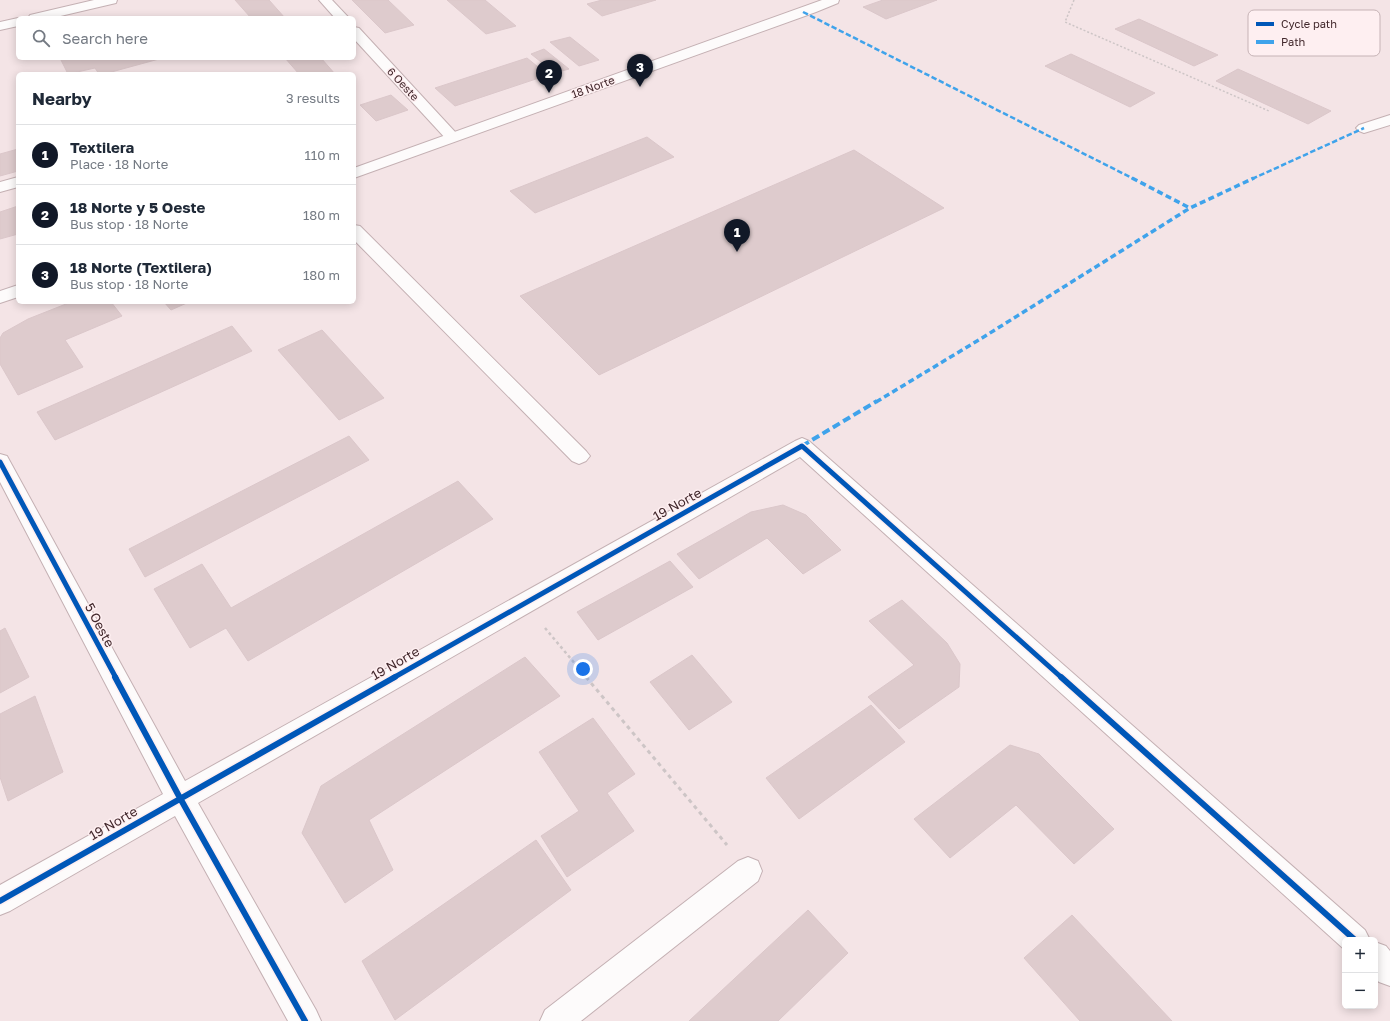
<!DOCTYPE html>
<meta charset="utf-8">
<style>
body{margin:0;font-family:"Golos Text",sans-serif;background:#f2f2f3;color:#1f2937}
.controls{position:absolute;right:12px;bottom:12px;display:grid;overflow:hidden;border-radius:6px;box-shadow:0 2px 10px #0003}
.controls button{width:36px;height:36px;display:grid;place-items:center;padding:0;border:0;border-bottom:1px solid #e0e1e3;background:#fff;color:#1f2937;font:20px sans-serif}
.you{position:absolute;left:583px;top:669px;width:14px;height:14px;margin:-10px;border:3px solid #fff;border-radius:50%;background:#1a73e8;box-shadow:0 0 0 6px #1a73e833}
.badge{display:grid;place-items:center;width:26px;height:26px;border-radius:50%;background:#111827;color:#fff;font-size:13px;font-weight:700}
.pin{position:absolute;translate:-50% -33px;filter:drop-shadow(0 1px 2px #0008)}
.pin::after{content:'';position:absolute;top:21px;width:14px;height:12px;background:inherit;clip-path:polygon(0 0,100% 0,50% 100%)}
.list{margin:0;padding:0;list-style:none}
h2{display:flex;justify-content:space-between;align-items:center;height:52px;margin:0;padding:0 16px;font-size:17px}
h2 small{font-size:13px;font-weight:400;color:#747a83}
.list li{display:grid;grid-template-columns:26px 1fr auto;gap:12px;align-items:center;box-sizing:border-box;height:60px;padding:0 16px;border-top:1px solid #e0e1e3}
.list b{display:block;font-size:15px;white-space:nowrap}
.list p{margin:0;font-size:13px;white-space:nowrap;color:#747a83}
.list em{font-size:13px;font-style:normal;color:#747a83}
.icon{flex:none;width:22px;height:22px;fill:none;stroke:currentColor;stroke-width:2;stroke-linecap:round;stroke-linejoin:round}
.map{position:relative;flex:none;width:1390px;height:1021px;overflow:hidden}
.search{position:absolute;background:#fff;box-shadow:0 2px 10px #0003;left:16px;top:16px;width:340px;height:44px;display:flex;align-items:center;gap:10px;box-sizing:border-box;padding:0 14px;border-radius:6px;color:#747a83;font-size:15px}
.panel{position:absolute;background:#fff;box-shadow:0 2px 10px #0003;left:16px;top:72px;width:340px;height:232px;border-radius:6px}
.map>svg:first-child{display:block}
.building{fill:#decbcd;stroke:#dbc7ca}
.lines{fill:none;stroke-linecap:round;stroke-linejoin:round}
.minor-casing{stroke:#c4b0b3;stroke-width:2}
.major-casing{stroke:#c4b0b3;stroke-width:2}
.path-far2{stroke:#cdc5c6;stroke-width:1.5;stroke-dasharray:2 2;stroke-linecap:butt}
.path-far1{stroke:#cdc5c6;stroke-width:2.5;stroke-dasharray:3 3;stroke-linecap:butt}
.path{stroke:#cdc5c6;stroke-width:3;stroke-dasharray:4 4;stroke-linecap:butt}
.minor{fill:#fdfbfb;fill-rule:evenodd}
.major{fill:#fdfbfb;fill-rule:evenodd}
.quiet-far2{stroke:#3fa3eb;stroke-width:2.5;stroke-dasharray:5.5 2.5;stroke-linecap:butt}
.quiet-far1{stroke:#3fa3eb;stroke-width:3.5;stroke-dasharray:6 3.5;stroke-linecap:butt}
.quiet{stroke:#3fa3eb;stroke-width:4;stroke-dasharray:8 4;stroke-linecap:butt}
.cycleway-far1-casing{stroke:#feeff1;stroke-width:8}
.cycleway-casing{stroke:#feeff1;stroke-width:9}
.cycleway-far1{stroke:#0057b8;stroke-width:5}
.cycleway{stroke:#0057b8;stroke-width:6}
.labels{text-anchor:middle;stroke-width:3;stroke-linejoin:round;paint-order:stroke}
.far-street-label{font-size:11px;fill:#42282c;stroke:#feeff1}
.street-label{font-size:13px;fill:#42282c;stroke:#feeff1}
.key{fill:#feeff1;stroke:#c6b3b6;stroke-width:1}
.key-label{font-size:11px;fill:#42282c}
</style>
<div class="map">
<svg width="1390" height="1021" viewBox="0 0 1390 1021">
<rect width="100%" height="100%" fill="#f4e4e6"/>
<path class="building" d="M235 0H269L285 18H251Z
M352 0H388L414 25 385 33Z
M447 0H485L516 26 486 34Z
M602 0H656L602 16 587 4Z
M883 0H937L886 19 863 7Z
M1139 19 1218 55 1194 66 1115 29Z
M570 37 599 60 579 66 550 42Z
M544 49 569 69 555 73 531 54Z
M1071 54 1155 93 1130 107 1045 66Z
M60 58H159V59L104 74H99L95 68 68 74Z
M285 58H321L335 74H299Z
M527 58 548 75 455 106 435 88Z
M1238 69 1331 111 1308 124 1216 81Z
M391 95 408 110 376 121 360 105Z
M647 137 674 157 535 213 510 191Z
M18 149V171L0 176V154Z
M854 150 944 208 599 375 520 296Z
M18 206V234L0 239V212Z
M71 302H111L122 316 65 340 83 367 18 395 0 364V338L3 333 28 319Z
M164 302H189L171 310Z
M232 326 252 351 55 440 37 412Z
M322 330 384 398 339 420 278 350Z
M349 436 369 460 145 577 129 549Z
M458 481 493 519 248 661 226 628 190 648 154 589 202 564 231 608Z
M783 505 806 515 841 550 803 574 767 538 699 579 677 554 751 512Z
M670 561 693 587 598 640 577 612Z
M902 600 947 643 960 664 959 687 899 729 868 697 914 665 869 621Z
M5 628 29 677 0 693V631Z
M692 655 732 702 689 730 650 682Z
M525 657 560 696 369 820 393 870 345 903 302 833 321 786Z
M35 696 63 772 8 801 0 777V714Z
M871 705 905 742 799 819 766 778Z
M593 718 635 774 607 793 634 831 567 877 541 836 579 811 539 752Z
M1010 745 1039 754 1114 829 1074 864 1016 805 950 858 914 819Z
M536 840 571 890 395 1020 362 961Z
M808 910 848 953 778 1021H689Z
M1072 915 1172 1021H1080L1024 958Z"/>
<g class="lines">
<g class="minor-casing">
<path id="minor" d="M94 0H117L116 3 52 18H28L30 15Z
M319 0H332L349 18H335Z
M18 18V26L0 30V22Z
M354 27 359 28 457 134 460 137 457 140 452 142 447 140 354 39Z
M1390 115V125L1364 133 1359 131 1356 128 1359 125Z
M18 177V187L0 192V182Z
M354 225 360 226 586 451 590 456 586 461 579 464 572 461 354 240Z
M802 438 809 441 1365 930 1370 940H1345V950L800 457 198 803 316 1010 321 1021H288L175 816 10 911 0 915V885L163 794 0 482V454L7 456 185 781 795 441Z
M748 857 758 861 762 871 758 881 581 1021H540L545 1010 738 861Z
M1375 942 1386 946 1390 951V986L1379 982 1375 978Z"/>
</g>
<g class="major-casing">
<path id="major" d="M822 0H839L838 3 816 12 354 178V168Z
M18 285V297L0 303V291Z"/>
</g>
<path class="path-far2" d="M1074 0 1065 22 1269 111"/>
<path class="path-far1" d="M545 628 587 678"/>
<path class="path" d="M586 677 727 845"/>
<use href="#minor" class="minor"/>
<use href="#major" class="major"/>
<path class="quiet-far2" d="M803 12 1134 179
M1252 179 1364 128"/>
<path class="quiet-far1" d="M1132 178 1190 208
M876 402 982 338 1190 208 1254 178"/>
<path class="quiet" d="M802 446 877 401"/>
<g class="cycleway-far1-casing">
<path id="cycleway-far1" d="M0 462 116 678
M393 678 802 446 1062 678"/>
</g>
<g class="cycleway-casing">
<path id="cycleway" d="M115 677 180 798 305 1021
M1061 677 1355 940
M0 901 395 677"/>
</g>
<use href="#cycleway-far1" class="cycleway-far1"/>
<use href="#cycleway" class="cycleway"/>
</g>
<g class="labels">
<g class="far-street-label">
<text transform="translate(403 84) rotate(47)" y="4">6 Oeste</text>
<text transform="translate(593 87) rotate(-20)" y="4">18 Norte</text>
</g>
<g class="street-label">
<text transform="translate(677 504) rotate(-29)" y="5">19 Norte</text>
<text transform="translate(100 625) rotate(62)" y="5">5 Oeste</text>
<text transform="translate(395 663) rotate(-30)" y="5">19 Norte</text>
<text transform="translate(113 823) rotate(-30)" y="5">19 Norte</text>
</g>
</g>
<rect x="1248" y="10" width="132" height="46" rx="6" class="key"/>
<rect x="1256" y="22" width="18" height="4" fill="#0057b8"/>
<rect x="1256" y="40" width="18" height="4" fill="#3fa3eb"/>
<g class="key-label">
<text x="1281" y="28">Cycle path</text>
<text x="1281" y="46">Path</text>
</g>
</svg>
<div class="controls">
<button>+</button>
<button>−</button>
</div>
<div class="you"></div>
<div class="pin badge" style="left:737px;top:252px">1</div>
<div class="pin badge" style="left:549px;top:93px">2</div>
<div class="pin badge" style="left:640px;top:87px">3</div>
<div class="search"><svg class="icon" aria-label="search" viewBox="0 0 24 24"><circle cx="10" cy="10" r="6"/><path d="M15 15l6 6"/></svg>Search here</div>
<section class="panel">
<h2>Nearby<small>3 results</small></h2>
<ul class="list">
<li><span class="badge">1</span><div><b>Textilera</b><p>Place · 18 Norte</p></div><em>110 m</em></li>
<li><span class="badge">2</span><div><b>18 Norte y 5 Oeste</b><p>Bus stop · 18 Norte</p></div><em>180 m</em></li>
<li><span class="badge">3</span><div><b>18 Norte (Textilera)</b><p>Bus stop · 18 Norte</p></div><em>180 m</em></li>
</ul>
</section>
</div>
